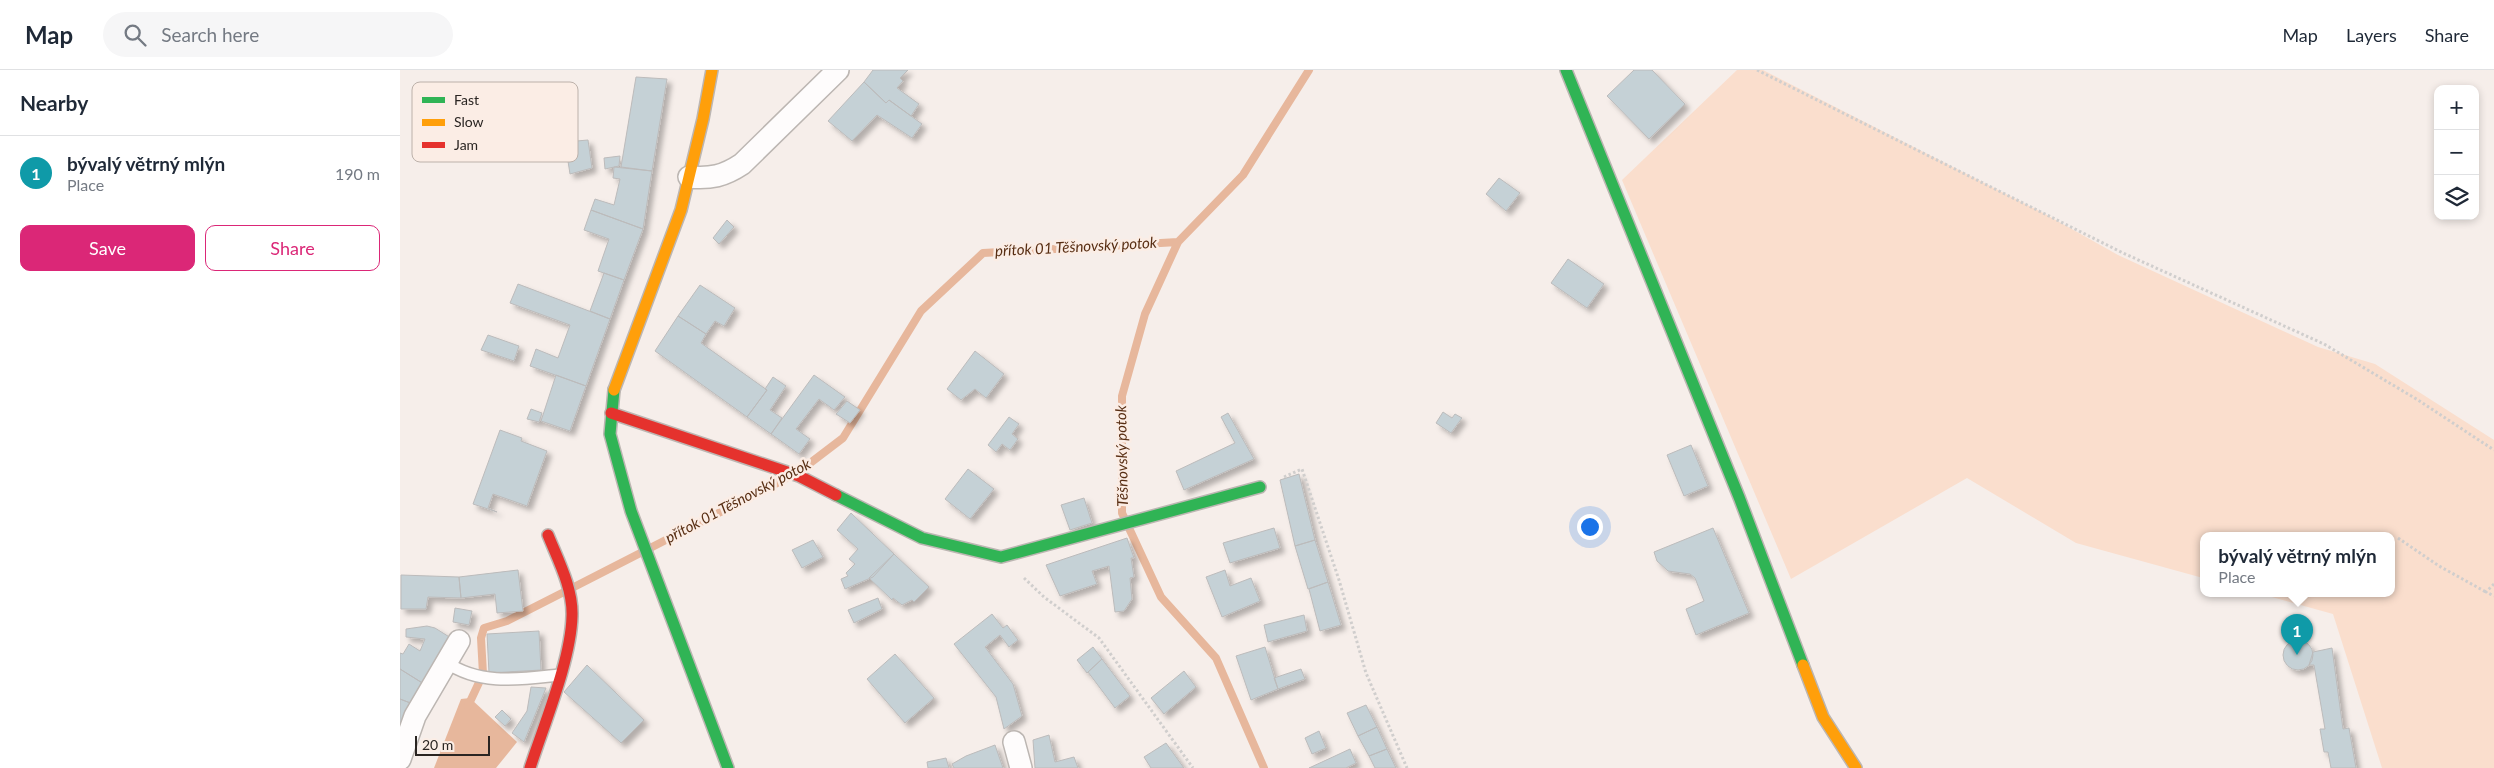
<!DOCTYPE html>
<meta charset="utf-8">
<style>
body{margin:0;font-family:Lato,sans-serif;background:#f6f6f7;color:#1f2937}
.controls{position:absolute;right:15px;top:15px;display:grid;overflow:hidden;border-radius:10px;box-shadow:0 2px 8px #0003}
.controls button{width:45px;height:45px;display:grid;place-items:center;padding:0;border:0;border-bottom:1px solid #e0e1e3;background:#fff;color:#1f2937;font:25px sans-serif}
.scale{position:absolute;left:15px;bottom:12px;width:75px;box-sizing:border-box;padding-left:5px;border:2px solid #2a2522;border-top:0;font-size:14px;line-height:18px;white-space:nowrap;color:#2a2522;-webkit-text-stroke:4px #fbede5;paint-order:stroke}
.you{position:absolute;left:1189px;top:456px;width:18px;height:18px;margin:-12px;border:4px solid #fff;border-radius:50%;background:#1a73e8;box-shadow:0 0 0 8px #1a73e833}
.badge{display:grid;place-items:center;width:32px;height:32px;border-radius:50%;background:#db2777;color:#fff;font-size:16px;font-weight:700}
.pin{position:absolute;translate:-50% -41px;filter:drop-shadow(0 1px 2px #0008)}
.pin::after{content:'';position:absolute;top:26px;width:18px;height:15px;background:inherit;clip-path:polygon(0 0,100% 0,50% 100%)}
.popup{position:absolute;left:1800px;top:462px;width:195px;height:65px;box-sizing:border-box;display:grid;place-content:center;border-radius:10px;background:#fff;filter:drop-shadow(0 1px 4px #0005);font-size:16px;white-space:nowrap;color:#747a83}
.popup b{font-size:19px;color:#1f2937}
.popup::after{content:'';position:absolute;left:50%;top:100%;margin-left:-10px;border:10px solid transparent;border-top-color:#fff}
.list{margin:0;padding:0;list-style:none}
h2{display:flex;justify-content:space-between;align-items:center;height:65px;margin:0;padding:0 20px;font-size:21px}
h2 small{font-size:16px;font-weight:400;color:#747a83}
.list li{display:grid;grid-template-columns:32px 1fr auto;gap:15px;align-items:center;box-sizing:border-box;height:75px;padding:0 20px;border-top:1px solid #e0e1e3}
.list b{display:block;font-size:19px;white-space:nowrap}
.list p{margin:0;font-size:16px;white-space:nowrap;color:#747a83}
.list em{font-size:16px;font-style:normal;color:#747a83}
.actions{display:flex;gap:10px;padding:15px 20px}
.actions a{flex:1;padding:11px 0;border:1px solid #db2777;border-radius:10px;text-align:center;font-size:18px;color:#db2777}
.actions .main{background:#db2777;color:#fff}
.icon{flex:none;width:28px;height:28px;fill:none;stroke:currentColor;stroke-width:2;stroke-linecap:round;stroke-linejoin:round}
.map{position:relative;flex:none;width:2094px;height:698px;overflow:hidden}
header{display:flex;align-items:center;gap:30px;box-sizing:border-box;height:70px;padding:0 25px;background:#fff;border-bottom:1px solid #e0e1e3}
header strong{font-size:24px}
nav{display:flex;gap:28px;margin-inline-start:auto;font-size:18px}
.search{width:350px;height:45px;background:#f6f6f7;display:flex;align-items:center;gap:12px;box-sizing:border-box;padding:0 18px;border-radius:28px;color:#747a83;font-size:19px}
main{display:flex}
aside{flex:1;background:#fff}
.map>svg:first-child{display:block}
.green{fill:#fadecd}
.water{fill:#e7b79c}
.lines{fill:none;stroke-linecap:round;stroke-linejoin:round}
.stream{stroke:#e7b79c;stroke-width:8}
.building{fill:#c5d1d6;stroke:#bcbbbb;filter:url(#shadow)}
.lane-casing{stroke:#bcb6b2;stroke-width:14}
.street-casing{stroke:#bcb6b2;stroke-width:24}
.fast-casing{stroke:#bcb6b2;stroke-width:14}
.slow-casing{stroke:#bcb6b2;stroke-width:14}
.jam-casing{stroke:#bcb6b2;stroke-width:14}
.path{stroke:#d0cecd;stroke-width:3;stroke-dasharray:2.5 2.5;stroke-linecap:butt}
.lane{stroke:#fefcfc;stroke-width:11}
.street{stroke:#fefcfc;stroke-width:21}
.fast{stroke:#30b455;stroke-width:11}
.slow{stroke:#ff9f0a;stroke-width:11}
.jam{stroke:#e5322d;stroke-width:11}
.labels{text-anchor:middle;stroke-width:5;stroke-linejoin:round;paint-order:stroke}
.water-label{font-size:15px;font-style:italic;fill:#582e13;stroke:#fbede5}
.key{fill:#fbede5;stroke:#bcb1aa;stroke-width:1}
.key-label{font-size:14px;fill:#2a2522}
</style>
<header>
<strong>Map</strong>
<div class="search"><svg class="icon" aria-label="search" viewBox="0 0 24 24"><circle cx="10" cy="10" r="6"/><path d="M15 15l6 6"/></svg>Search here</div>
<nav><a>Map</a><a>Layers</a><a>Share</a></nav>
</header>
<main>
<aside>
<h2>Nearby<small></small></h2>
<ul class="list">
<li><span class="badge" style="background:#0f9aa8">1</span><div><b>bývalý větrný mlýn</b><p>Place</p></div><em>190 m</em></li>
</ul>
<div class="actions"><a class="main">Save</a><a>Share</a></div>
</aside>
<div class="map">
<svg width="2094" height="698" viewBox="0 0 2094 698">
<defs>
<filter id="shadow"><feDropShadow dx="4.5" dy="4.5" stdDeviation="2.5" flood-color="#0004"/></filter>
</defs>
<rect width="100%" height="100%" fill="#f6eeea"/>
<path class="green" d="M1337 0H1363L1645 144 1718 185 1918 277 1975 294 2094 370V698H1982L1933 544 1861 524H1991V466H1803V508L1676 473 1567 408 1391 509 1222 110Z"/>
<path class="water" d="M70 628 117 672 96 698H34L61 629Z"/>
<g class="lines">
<path class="stream" d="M401 400 443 368 521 241 583 183 778 172
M172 518 385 409
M68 636 83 604 81 568 84 558 107 551 162 523
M864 698 816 588 761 527 722 443V326L745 244 778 172 843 105 909 0"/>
</g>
<path class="building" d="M473 0H508L500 8 503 11 497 18 519 34 511 46 489 30 486 33 464 12Z
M1234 0H1252L1285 34 1249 69 1207 26Z
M236 7 267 9 252 101 221 97Z
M464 12 486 33 489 30 522 54 512 68 477 45 452 71 428 51Z
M188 70 192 98 170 104 165 72Z
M220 86 219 96 205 99 204 88Z
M214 97 252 101 243 159 191 140 195 129 214 135 220 109 213 108Z
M1099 108 1120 123 1106 141 1086 124Z
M191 140 243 159 224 210 198 201 209 169 184 160Z
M327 150 334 157 319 174 313 168Z
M1168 189 1204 214 1187 238 1151 213Z
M204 203 224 210 210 249 190 241Z
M118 214 210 249 186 316 130 296 136 279 158 288 170 255 110 233Z
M300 215 335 238 324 256 315 251 306 264 278 246Z
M278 246 306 264 301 273 367 320 347 347 255 281Z
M88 265 119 276 114 291 81 280Z
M575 281 604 304 586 328 575 319 561 330 547 319Z
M156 305 186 316 170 361 141 351Z
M414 305 445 327 434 340 419 329 396 359 410 369 399 384 371 364Z
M373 307 386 316 370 340 382 348 371 364 347 347 367 320 365 319Z
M447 331 460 340 450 353 436 344Z
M131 339 142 343 139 352 127 349Z
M1043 342 1052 348 1055 344 1062 348 1051 363 1036 353Z
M828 343 854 389 784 420 776 401 835 373 821 347Z
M609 347 619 354 612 364 618 369 610 380 602 374 596 382 588 375Z
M100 360 122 368 121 371 147 381 127 436 93 424 88 438 97 442 73 434Z
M1291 375 1308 416 1284 426 1267 385Z
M568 399 594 419 570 449 545 429Z
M899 404 915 470 895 476 880 410Z
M684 428 692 453 670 460 661 435Z
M451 443 494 484 473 507 445 519 441 509 448 506 446 503 455 494 449 489 458 479 437 460Z
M874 458 880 478 830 493 823 473Z
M1313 458 1349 543 1296 565 1286 539 1304 531 1295 508 1290 504 1268 501 1257 491 1254 482Z
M727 468 734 488H731L734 507 730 508 732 529 724 541 715 542 709 496 692 501 697 514 660 526 646 495Z
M413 470 423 487 402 498 392 480Z
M915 470 928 512 908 519 895 476Z
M494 484 529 517 514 532 512 530 502 535 493 528 492 530 469 508Z
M118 500 123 541 97 543 95 524 61 528 59 507Z
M825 500 830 516 851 508 860 531 822 547 806 507Z
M1 505 59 507 61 528 28 527 26 539H1Z
M928 512 941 555 920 561 909 519Z
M478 528 482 539 454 553 448 540Z
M55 538 72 541 69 555 53 552Z
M592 544 603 558 607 555 618 570 609 577 600 565 585 577 613 614 622 646 604 659 596 627 554 574Z
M904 545 907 561 868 572 864 555Z
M27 556 35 558 51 568 24 614 0 599V583L3 584 9 574 20 581 25 569 6 567V559Z
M139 561 141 600 89 603 87 564Z
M1883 585a15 15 0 1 1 30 0a15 15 0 1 1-30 0Z
M693 577 702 589 687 603 677 590Z
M865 577 878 619 851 630 836 586Z
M1932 578 1943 659 1949 658 1956 698H1931L1928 682H1924L1920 659H1925L1914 595H1909L1913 582Z
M495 584 534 628 505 653 467 609Z
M702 589 730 626 715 638 688 602Z
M187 595 244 650 221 673 164 622Z
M0 599 24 614 13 634 0 629Z
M901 599 905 609 878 619 874 608Z
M784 601 796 617 764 644 751 628Z
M131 617 146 618 124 672 112 663 127 641Z
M0 629 13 634 0 668Z
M966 635 977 657 958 666 947 643Z
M102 640 111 649 105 656 95 647Z
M977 657 987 679 969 686 958 666Z
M919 661 926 678 912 684 905 668Z
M649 665 655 692 674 687 678 698H635L633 670Z
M766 673 784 698H751L744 687Z
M595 675 603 698H554L552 694 566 686Z
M950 679 956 693 946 698H909Z
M987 679 996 698H975L969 686Z
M546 688 549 698H528L527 692Z"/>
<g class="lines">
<g class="lane-casing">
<path id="lane" d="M46 592C80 616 121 609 159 605"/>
</g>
<g class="street-casing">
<path id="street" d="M289 107C311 109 324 106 342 94L438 0
M614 672 621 698
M0 689 15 646 59 571"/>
</g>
<g class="fast-casing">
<path id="fast" d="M1166 0 1339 427 1403 595
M214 320 210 364 231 441 328 698
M436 425 522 468 601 487 860 417"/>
</g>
<g class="slow-casing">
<path id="slow" d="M214 320 281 140 303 49 312 0
M1403 595 1423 647 1456 698"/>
</g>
<g class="jam-casing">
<path id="jam" d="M211 343 399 406 436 425
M130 698C144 654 171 590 172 546 173 518 158 490 148 465"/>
</g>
<path class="path" d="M1357 0 1723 183 1924 274 2018 330 2094 380
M884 407 902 399 939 510 966 603 1007 698
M1998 468 2039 496 2086 522
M624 508 644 527 699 568 793 698
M2094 514 2086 522 2094 526"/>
<use href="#lane" class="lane"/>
<use href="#street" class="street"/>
<use href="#fast" class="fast"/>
<use href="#slow" class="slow"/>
<use href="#jam" class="jam"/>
</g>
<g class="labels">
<g class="water-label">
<text transform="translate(676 177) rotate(-3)" y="5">přítok 01 Těšnovský potok</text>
<text transform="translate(722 386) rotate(-91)" y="5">Těšnovský potok</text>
<text transform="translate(338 431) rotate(-28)" y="5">přítok 01 Těšnovský potok</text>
</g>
</g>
<rect x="12" y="12" width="166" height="80" rx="8" class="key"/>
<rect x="22" y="27" width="23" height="6" fill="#30b455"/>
<rect x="22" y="49" width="23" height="7" fill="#ff9f0a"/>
<rect x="22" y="72" width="23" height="6" fill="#e5322d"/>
<g class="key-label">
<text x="54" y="35">Fast</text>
<text x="54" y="57">Slow</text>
<text x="54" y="80">Jam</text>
</g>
</svg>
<div class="controls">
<button>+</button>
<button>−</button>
<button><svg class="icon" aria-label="layers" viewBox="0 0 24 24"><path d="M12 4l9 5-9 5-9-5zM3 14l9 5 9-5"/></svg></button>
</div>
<div class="scale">20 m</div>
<div class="you"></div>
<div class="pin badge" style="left:1897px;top:585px;background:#0f9aa8">1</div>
<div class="popup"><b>bývalý větrný mlýn</b>Place</div>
</div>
</main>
